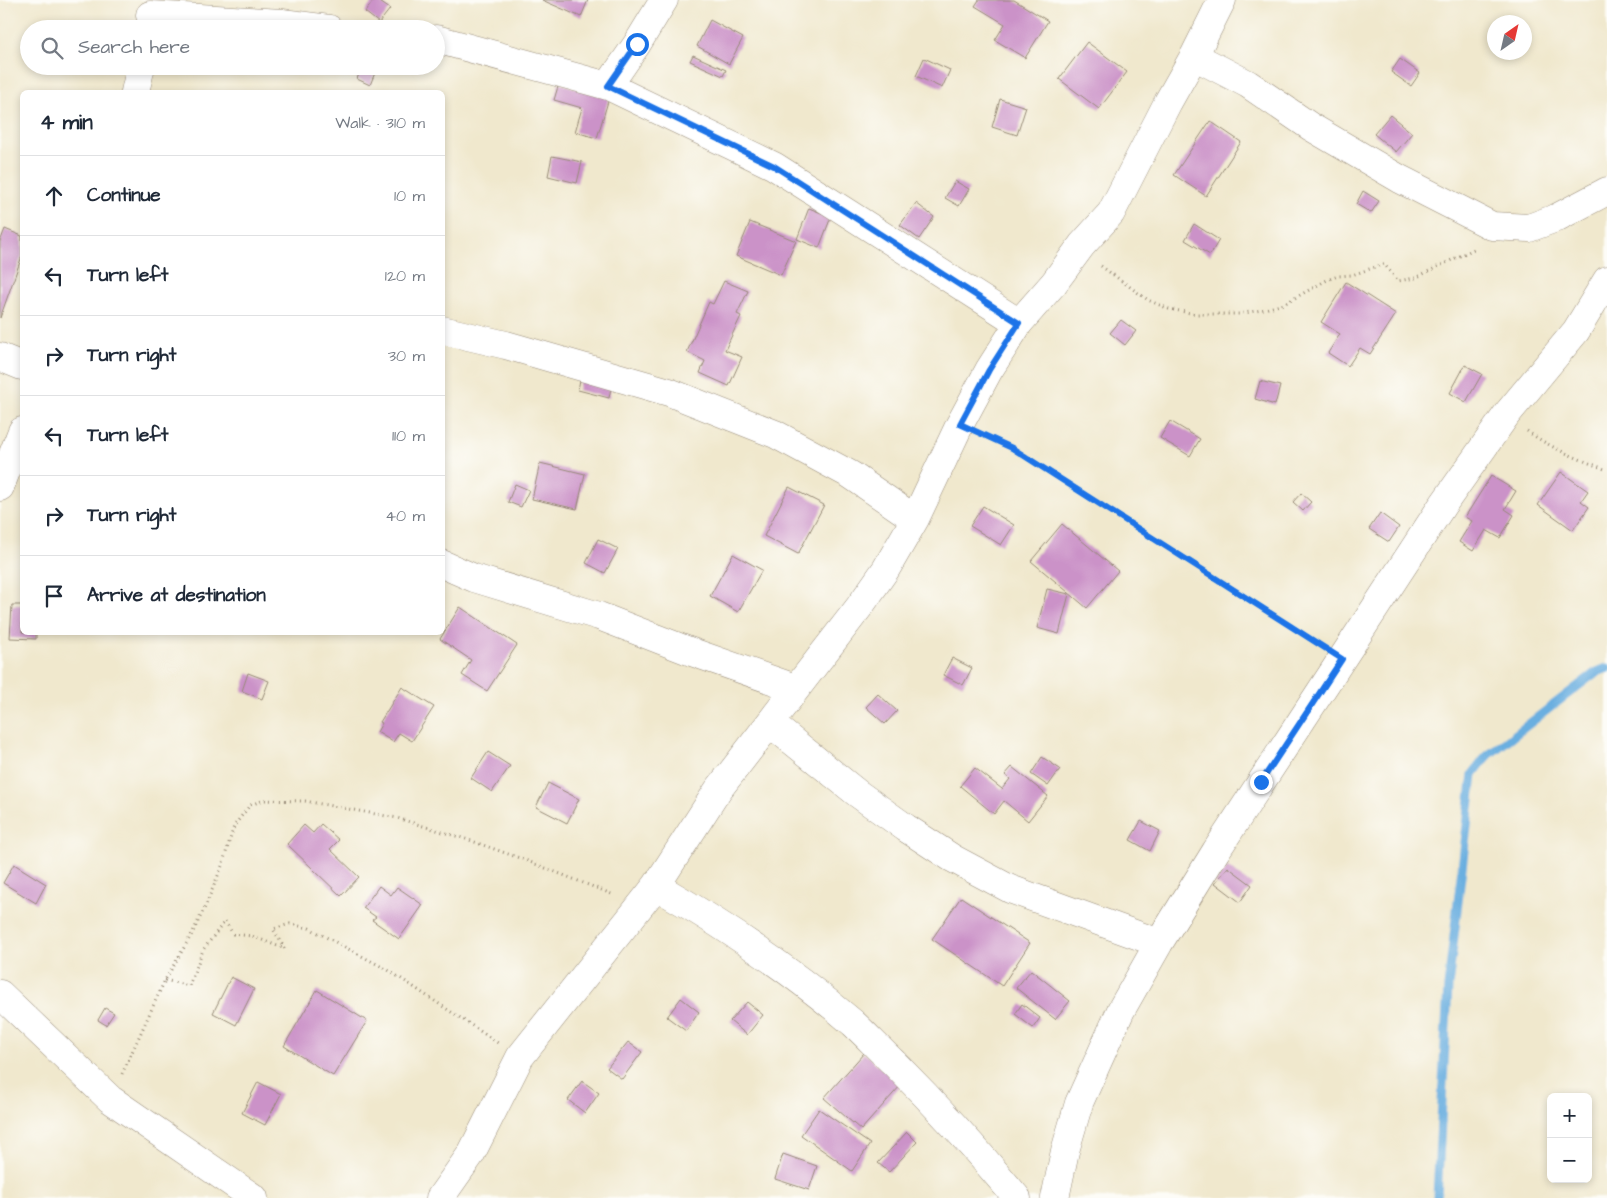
<!DOCTYPE html>
<meta charset="utf-8">
<style>
body{margin:0;font-family:"Architects Daughter",sans-serif;background:#f6f6f7;color:#1f2937}
.controls{position:absolute;right:15px;bottom:15px;display:grid;overflow:hidden;border-radius:8px;box-shadow:0 2px 8px #0003}
.controls button{width:45px;height:45px;display:grid;place-items:center;padding:0;border:0;border-bottom:1px solid #e0e1e3;background:#fff;color:#1f2937;font:25px sans-serif}
.compass{position:absolute;left:1487px;top:15px;width:45px;height:45px;border-radius:50%;background:#fff;box-shadow:0 2px 8px #0003;rotate:34deg}
.stop{position:absolute;width:15px;height:15px;margin:-11px;border:4px solid #1a73e8;border-radius:50%;background:#fff}
.stop.end{background:#1a73e8;border-color:#fff;box-shadow:0 1px 5px #0008}
.list{margin:0;padding:0;list-style:none}
h2{display:flex;justify-content:space-between;align-items:center;height:65px;margin:0;padding:0 20px;font-size:21px}
h2 small{font-size:16px;font-weight:400;color:#747a83}
.list li{display:grid;grid-template-columns:32px 1fr auto;gap:15px;align-items:center;box-sizing:border-box;height:80px;padding:0 20px;border-top:1px solid #e0e1e3}
.list b{display:block;font-size:19px;white-space:nowrap}
.list em{font-size:16px;font-style:normal;color:#747a83}
.icon{flex:none;width:28px;height:28px;fill:none;stroke:currentColor;stroke-width:2;stroke-linecap:round;stroke-linejoin:round}
.map{position:relative;flex:none;width:1607px;height:1198px;overflow:hidden}
.search{position:absolute;background:#fff;box-shadow:0 2px 8px #0003;left:20px;top:20px;width:425px;height:55px;display:flex;align-items:center;gap:12px;box-sizing:border-box;padding:0 18px;border-radius:28px;color:#747a83;font-size:19px}
.panel{position:absolute;background:#fff;box-shadow:0 2px 8px #0003;left:20px;top:90px;width:425px;height:545px;border-radius:8px}
.map>svg:first-child{display:block}
.lines{fill:none;stroke-linecap:round;stroke-linejoin:round}
.stream{stroke:#6bafe0;stroke-width:9}
.building{fill:#cb92c8}
.minor-casing{stroke:#968976;stroke-width:29}
.path{stroke:#968976;stroke-width:3;stroke-dasharray:1 4;stroke-linecap:butt}
.minor{stroke:#fff;stroke-width:28}
.route{stroke:#1a73e8;stroke-width:6}
</style>
<div class="map">
<svg width="1607" height="1198" viewBox="0 0 1607 1198">
<rect width="100%" height="100%" fill="#fdfcf7"/>
<filter id="ink" filterUnits="userSpaceOnUse"><feTurbulence type="fractalNoise" baseFrequency=".02" numOctaves="2"/><feDisplacementMap in="SourceGraphic" scale="10" xChannelSelector="R" yChannelSelector="G"/><feConvolveMatrix kernelMatrix="1 2 1 2 8 2 1 2 1" color-interpolation-filters="sRGB"/></filter>
<filter id="wash" filterUnits="userSpaceOnUse"><feTurbulence type="fractalNoise" baseFrequency=".0096" numOctaves="4" result="noise"/><feDisplacementMap in="SourceGraphic" scale="20" xChannelSelector="R" yChannelSelector="G"/><feGaussianBlur stdDeviation="1.12" result="paint"/><feColorMatrix in="noise" values="0 0 0 0 0 0 0 0 0 0 0 0 0 0 0 0 0 1.4 0 .05"/><feComposite in="paint" operator="in"/></filter>
<g filter="url(#wash)">
<rect width="100%" height="100%" fill="#f0e8cd"/>
<g class="lines">
<path class="stream" d="M1437 1198 1448 987 1473 774 1486 757 1595 673 1607 668"/>
</g>
<g id="blocks">
<path class="building" d="M374 0H377L390 9 379 23 365 12Z
M542 0H588L581 17Z
M979 0H1014L1048 21 1025 58 995 40 1005 24 975 6Z
M710 20 743 38 729 64 697 46Z
M1087 42 1127 72 1099 109 1059 79Z
M693 55 726 70 723 76 690 61Z
M924 58 950 70 942 88 916 76Z
M1400 59 1420 73 1411 86 1391 72Z
M362 66H373L377 68 370 85 357 79Z
M559 83 609 98 597 138 575 132 582 108 554 100Z
M1000 99 1026 107 1017 135 992 127Z
M1390 115 1412 133 1396 152 1374 134Z
M1210 121 1241 142 1206 196 1174 175Z
M552 156 582 162 577 183 548 176Z
M955 181 969 189 959 206 945 198Z
M1363 191 1379 201 1371 213 1356 204Z
M916 203 934 217 919 239 900 225Z
M809 208 831 217 819 248 797 239Z
M750 222 796 241 781 275 736 256Z
M1194 224 1219 240 1210 255 1185 240Z
M5 229 22 236V256L0 318V242Z
M724 281 748 291 737 314 741 316 725 350 742 357 729 386 700 373 705 361 687 352 709 302 713 304Z
M1346 282 1396 314 1370 354 1360 348 1348 366 1328 353 1340 334 1321 322Z
M1121 320 1136 331 1125 345 1110 333Z
M1465 365 1482 374 1466 402 1450 393Z
M582 370 613 377 609 398 578 390Z
M1260 381 1280 386 1275 405 1255 399Z
M1170 421 1200 439 1190 456 1160 438Z
M540 463 585 474 577 509 532 499Z
M1561 472 1588 491 1581 501 1589 507 1573 530 1538 505Z
M1491 476 1516 491 1505 509 1514 515 1500 538 1486 530 1473 551 1459 542 1472 521 1465 517Z
M515 484 529 490 521 507 508 502Z
M789 487 824 505 798 554 764 536Z
M1301 493 1311 502 1303 511 1293 502Z
M983 506 1014 525 1001 545 970 526Z
M1380 513 1399 527 1389 542 1369 529Z
M1062 524 1118 571 1087 608 1031 561Z
M598 539 618 549 605 573 586 563Z
M733 554 762 570 738 612 710 596Z
M1047 589 1069 594 1059 634 1037 628Z
M12 605H22V632H36V639L10 638Z
M460 607 517 645 487 691 462 675 471 660 440 639Z
M952 658 972 668 963 685 943 675Z
M248 673 269 681 262 699 242 691Z
M402 687 434 707 412 741 399 733 393 742 377 732 382 723 380 722Z
M878 694 897 711 885 724 866 707Z
M488 752 510 766 492 792 471 778Z
M1042 757 1060 769 1048 786 1031 774Z
M1012 767 1048 796 1028 821 1004 801 994 814 960 786 975 768 1002 789 1010 779 1005 775Z
M548 783 579 799 567 823 536 807Z
M1141 821 1160 831 1150 851 1130 840Z
M321 824 339 840 330 849 359 877 341 896 287 844 304 825 313 833Z
M14 864 46 884 36 903 3 883Z
M1228 867 1252 885 1240 902 1215 883Z
M379 886 391 895 397 887 423 905 399 939 372 920 376 917 363 908Z
M961 897 1030 943 1002 986 932 939Z
M1031 970 1070 1001 1055 1019 1016 988Z
M231 977 254 989 236 1025 213 1013Z
M317 990 367 1021 333 1076 284 1046Z
M681 998 699 1012 686 1031 667 1017Z
M747 1002 763 1015 747 1035 730 1021Z
M1022 1004 1040 1018 1033 1028 1015 1014Z
M105 1008 114 1013 106 1025 98 1020Z
M628 1042 642 1052 622 1079 607 1068Z
M864 1053 901 1085 861 1130 824 1098Z
M582 1081 599 1093 585 1113 568 1100Z
M258 1082 281 1094 265 1125 242 1113Z
M819 1109 870 1144 852 1171 801 1135Z
M907 1132 917 1142 889 1172 878 1163Z
M783 1154 817 1166 809 1190 775 1179Z"/>
</g>
</g>
<g filter="url(#ink)">
<use href="#blocks" fill-opacity="0" stroke="#968976" stroke-width="1"/>
<g class="lines">
<g class="minor-casing">
<path id="minor" d="M150 15 282 23 329 29
M436 39 608 86 774 166 1019 323
M1194 56 1248 84 1311 127 1400 179 1492 226 1529 228 1556 218 1607 191
M608 86 637 44 664 0
M135 92 141 66
M442 330 506 345 669 392 775 434 851 475 915 519
M0 357 22 366
M0 487 22 431
M442 564 474 578 599 616 689 651 795 688
M770 723 857 793 906 828 952 858 1010 889 1159 943
M656 886C726 926 792 971 853 1023 867 1036 880 1050 894 1063 937 1106 978 1151 1017 1198
M0 994 110 1099 254 1198
M440 1198 471 1154 520 1057 656 886 718 790 860 606 886 569 915 519 960 424 989 370 1019 323 1054 283 1082 245 1111 213 1168 102 1194 56 1222 0
M1055 1198 1065 1151 1079 1103 1121 1010 1159 943 1216 851 1442 506 1507 414 1576 331 1607 280"/>
</g>
<path class="path" d="M1101 266 1148 300 1169 309 1196 314H1239L1261 310 1284 304 1327 280 1338 276 1352 275 1384 264 1398 281 1415 278 1476 248
M1527 431C1552 449 1579 459 1607 470
M985 436 1012 448 1319 644
M165 980 189 986 203 950 225 921 233 934 252 936 285 949 273 929 290 924 309 928 388 970 498 1043
M122 1074 165 980 192 934 205 907 222 866 234 826 250 805 264 800 305 801 397 818 469 840 525 860 614 895"/>
<use href="#minor" class="minor"/>
</g>
</g>
<g class="lines" filter="url(#ink)">
<path class="route" d="M637 44 608 86 774 166 1019 323 989 370 960 424 1012 448 1342 659 1261 782"/>
</g>
</svg>
<div class="controls">
<button>+</button>
<button>−</button>
</div>
<svg class="compass" viewBox="-18 -18 36 36"><path d="M0-13l5 13h-10z" fill="#e53935"/><path d="M0 13l5-13h-10z" fill="#747a83"/></svg>
<div class="stop" style="left:637px;top:44px"></div>
<div class="stop end" style="left:1261px;top:782px"></div>
<div class="search"><svg class="icon" aria-label="search" viewBox="0 0 24 24"><circle cx="10" cy="10" r="6"/><path d="M15 15l6 6"/></svg>Search here</div>
<section class="panel">
<h2>4 min<small>Walk · 310 m</small></h2>
<ul class="list">
<li><svg class="icon" aria-label="ahead" viewBox="0 0 24 24"><path d="M12 20V5M6 11l6-6 6 6"/></svg><div><b>Continue</b></div><em>10 m</em></li>
<li><svg class="icon" aria-label="left" viewBox="0 0 24 24"><path d="M17 20v-9H6M10 6l-5 5 5 5"/></svg><div><b>Turn left</b></div><em>120 m</em></li>
<li><svg class="icon" aria-label="right" viewBox="0 0 24 24"><path d="M7 20v-9h11M14 6l5 5-5 5"/></svg><div><b>Turn right</b></div><em>30 m</em></li>
<li><svg class="icon" aria-label="left" viewBox="0 0 24 24"><path d="M17 20v-9H6M10 6l-5 5 5 5"/></svg><div><b>Turn left</b></div><em>110 m</em></li>
<li><svg class="icon" aria-label="right" viewBox="0 0 24 24"><path d="M7 20v-9h11M14 6l5 5-5 5"/></svg><div><b>Turn right</b></div><em>40 m</em></li>
<li><svg class="icon" aria-label="arrive" viewBox="0 0 24 24"><path d="M6 21V4h12l-3 4 3 4H6"/></svg><div><b>Arrive at destination</b></div></li>
</ul>
</section>
</div>
